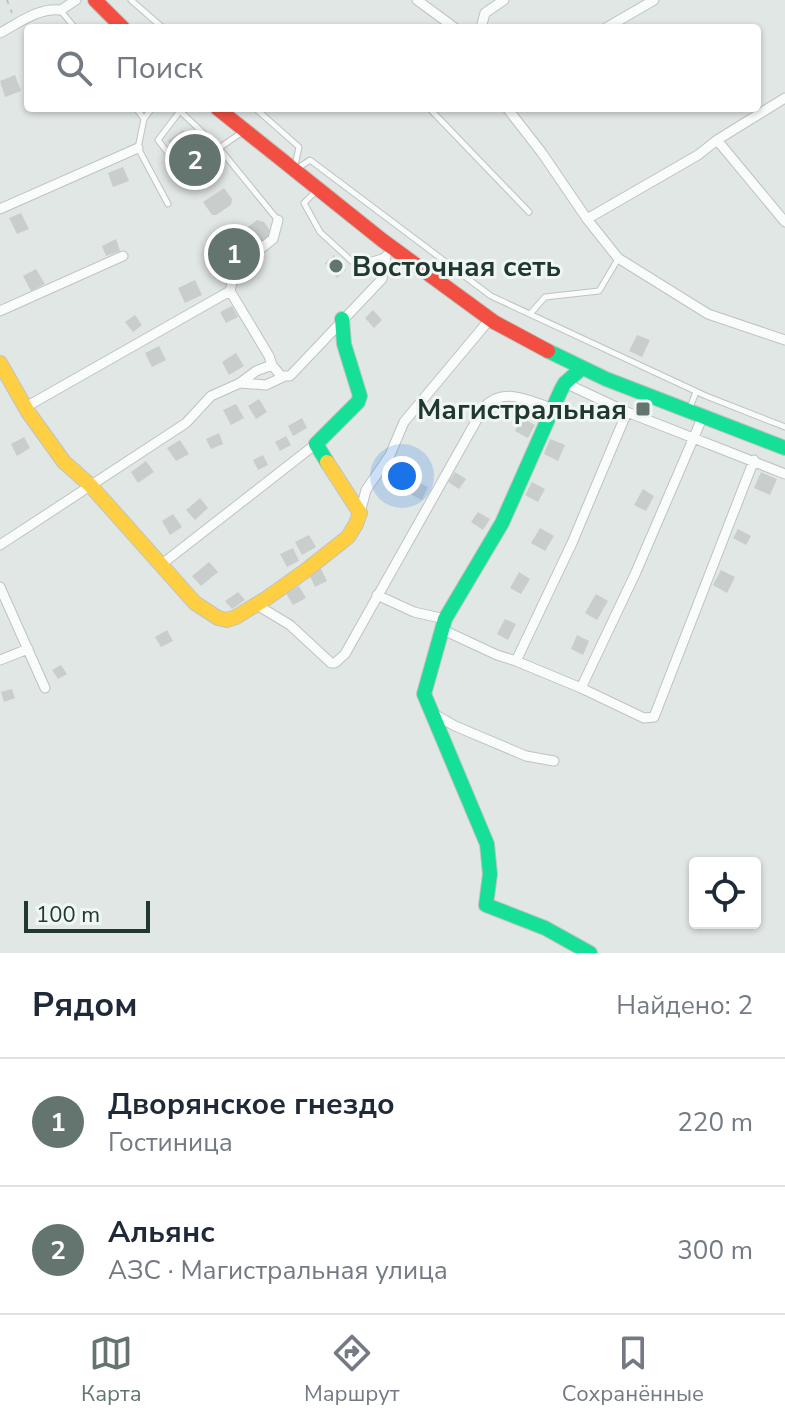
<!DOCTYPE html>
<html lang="ru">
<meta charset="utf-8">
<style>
body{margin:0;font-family:"Nunito Sans",sans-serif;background:#f2f2f3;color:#1f2937}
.controls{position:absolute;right:24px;bottom:24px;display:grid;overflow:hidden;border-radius:8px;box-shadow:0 2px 6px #0004}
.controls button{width:72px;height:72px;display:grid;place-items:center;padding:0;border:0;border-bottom:2px solid #e0e1e3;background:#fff;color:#1f2937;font:40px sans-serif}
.scale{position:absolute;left:24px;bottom:20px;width:126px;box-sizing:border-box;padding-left:8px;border:4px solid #213831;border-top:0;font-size:22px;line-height:28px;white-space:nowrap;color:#213831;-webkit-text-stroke:6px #eff6f3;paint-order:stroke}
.you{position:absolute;left:402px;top:476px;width:28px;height:28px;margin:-20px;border:6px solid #fff;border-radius:50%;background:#1a73e8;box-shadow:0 0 0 12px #1a73e833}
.badge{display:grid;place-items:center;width:52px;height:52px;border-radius:50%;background:#647570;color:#fff;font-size:26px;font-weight:700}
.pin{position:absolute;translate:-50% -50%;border:4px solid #fff;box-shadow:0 2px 8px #0006}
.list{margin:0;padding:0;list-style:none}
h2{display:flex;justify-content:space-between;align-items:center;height:104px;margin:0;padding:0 32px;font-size:34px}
h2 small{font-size:26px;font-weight:400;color:#747a83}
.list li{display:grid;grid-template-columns:52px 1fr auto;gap:24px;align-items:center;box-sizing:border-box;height:128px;padding:0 32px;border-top:2px solid #e0e1e3}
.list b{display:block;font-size:30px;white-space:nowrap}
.list p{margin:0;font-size:26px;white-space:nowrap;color:#747a83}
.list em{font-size:26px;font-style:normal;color:#747a83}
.icon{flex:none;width:44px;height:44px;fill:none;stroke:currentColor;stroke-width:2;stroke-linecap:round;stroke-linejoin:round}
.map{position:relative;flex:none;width:785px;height:953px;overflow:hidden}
.search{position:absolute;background:#fff;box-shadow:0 2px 6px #0004;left:24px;right:24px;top:24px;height:88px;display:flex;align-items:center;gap:20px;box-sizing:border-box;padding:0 28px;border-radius:8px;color:#747a83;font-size:30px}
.sheet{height:360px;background:#fff}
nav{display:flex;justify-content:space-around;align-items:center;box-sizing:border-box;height:112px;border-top:2px solid #e0e1e3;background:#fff;font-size:22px;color:#747a83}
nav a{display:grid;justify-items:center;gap:4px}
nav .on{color:#647570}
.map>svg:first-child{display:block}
.building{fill:#c9cecc}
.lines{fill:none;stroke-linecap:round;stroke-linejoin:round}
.lane-casing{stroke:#bec3c1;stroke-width:7}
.street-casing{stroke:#bec3c1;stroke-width:11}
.fast-casing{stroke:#bec4c1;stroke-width:16}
.slow-casing{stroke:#bec4c1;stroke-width:16}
.jam-casing{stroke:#bec4c1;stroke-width:16}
.path{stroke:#bfc7c5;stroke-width:2;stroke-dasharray:4 6;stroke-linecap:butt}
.lane{stroke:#fafbfb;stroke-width:5}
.street{stroke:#fafbfb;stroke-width:9}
.fast{stroke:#16e098;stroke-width:14}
.slow{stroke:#ffcf43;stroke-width:14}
.jam{stroke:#f24e42;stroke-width:14}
.poi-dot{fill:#647570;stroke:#eff6f3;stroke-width:3}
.labels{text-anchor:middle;stroke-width:6;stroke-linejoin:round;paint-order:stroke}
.poi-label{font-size:28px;font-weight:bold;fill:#213831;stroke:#eff6f3;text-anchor:start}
</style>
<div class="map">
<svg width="785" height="953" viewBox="0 0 785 953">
<rect width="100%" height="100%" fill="#e1e7e4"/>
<path class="building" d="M15 75 21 91 5 97 0 81Z
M183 130 190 140 175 151 168 141Z
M198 150 205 160 192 169 185 159Z
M123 167 129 181 113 187 108 173Z
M224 188 232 199 231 205 216 215H212L203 202Z
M21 213 29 229 17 234 9 218Z
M257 220 264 222 273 235 230 268 208 239 216 233 222 241 227 237 233 239Z
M116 239 120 251 106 256 102 246Z
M334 255 346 270 337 278 325 263Z
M36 269 45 284 31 291 23 276Z
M195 280 202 295 185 303 178 288Z
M232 306 238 317 226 323 220 312Z
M373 310 382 320 374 328 365 318Z
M135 315 142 325 133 332 125 322Z
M637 335 650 340 642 357 629 351Z
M159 346 166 360 152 367 145 353Z
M236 353 244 366 229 375 222 362Z
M259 399 267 412 256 419 248 406Z
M236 404 244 418 231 425 223 410Z
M302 418 307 428 293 436 288 426Z
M522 418 535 425 528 438 515 431Z
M219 433 223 444 211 449 206 439Z
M286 436 291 445 280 451 275 442Z
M24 437 30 448 17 456 11 444Z
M550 439 565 445 558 461 544 454Z
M180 440 189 454 176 461 167 448Z
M263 455 268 465 258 470 253 460Z
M146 461 154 472 138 483 131 472Z
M455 472 466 479 459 489 448 482Z
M761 472 777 479 770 495 754 488Z
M414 480 428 487 422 500 408 493Z
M532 482 545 489 538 502 525 495Z
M643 489 654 496 646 511 634 505Z
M200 498 208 508 195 520 186 510Z
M478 512 490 519 483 530 471 522Z
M173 514 182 527 170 535 162 521Z
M540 528 554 536 545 551 531 543Z
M738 529 751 536 746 545 733 538Z
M309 535 316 547 302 555 295 542Z
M293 548 299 561 287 567 280 554Z
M209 562 218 572 201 586 192 576Z
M320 567 327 581 315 587 308 572Z
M721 570 735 577 727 593 713 585Z
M519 572 530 579 521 594 510 588Z
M299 586 306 598 293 605 286 593Z
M238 592 245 600 232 609 225 601Z
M596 594 608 601 597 620 585 613Z
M505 619 516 624 508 640 497 634Z
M167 630 173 641 161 647 155 637Z
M577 635 589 641 583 655 571 649Z
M61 665 67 674 58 679 52 670Z
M12 689 15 698 4 702 1 692Z"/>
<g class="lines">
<g class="lane-casing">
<path id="lane" d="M131 0 163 28
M61 11 75 28
M136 108 144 119 138 148 168 204
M255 108 299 147 295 165
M429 108 529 212
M144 119 152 108
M219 148 241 133
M298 168 310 160 491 296 706 396 785 427
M187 178 158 140 180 111 219 148 277 219
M315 192 304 203 320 232 356 265 388 255
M530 314 545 297 599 291 618 259
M689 410 696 392"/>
</g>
<g class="street-casing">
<path id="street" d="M417 0 455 28
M481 28 485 13 504 0
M606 28 654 0
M0 33C19 23 39 7 61 10L76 0
M507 108 542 153 587 219 618 258 708 314 785 340
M717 140 785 222
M0 209 138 148
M587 219 698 155 717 140 785 98
M230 291 269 356 272 365
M0 311 123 256
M240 383 266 385 283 377
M565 383 627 412 785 474
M24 408 230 291 232 283 230 273 273 239 278 220
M627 412 572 543 516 661 581 688 636 572 703 416
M360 513 366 490 390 455 404 422 490 319
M0 545 186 423 211 396 240 383 256 371 272 365 281 376H290L382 279 386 256
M162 564 316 444
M0 587 45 688
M377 595 414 612 445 619
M257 605 290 625 331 663H335L345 654 484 407C504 386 528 401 552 408
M441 629 497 655 516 661
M0 660 28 649
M581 688 644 718 654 717 754 460
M434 714 455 726 526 756 554 761"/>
</g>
<g class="fast-casing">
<path id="fast" d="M548 351 606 379 785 448
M582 368 565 383 561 390 502 523 445 619 424 694 487 844 490 874 486 905 545 928 590 953
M327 462 316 444 358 402 360 396 344 344 342 319"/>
</g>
<g class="slow-casing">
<path id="slow" d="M0 363 28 412 64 462 90 485 195 603 218 618 227 620 236 617 267 598 305 571 348 537 356 524 360 513 327 462"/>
</g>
<g class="jam-casing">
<path id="jam" d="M95 0 123 28
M217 108 382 240 494 322 548 351"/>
</g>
<path class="path" d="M7 0 13 16"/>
<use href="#lane" class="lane"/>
<use href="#street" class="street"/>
<use href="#fast" class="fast"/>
<use href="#slow" class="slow"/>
<use href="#jam" class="jam"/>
</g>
<g class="poi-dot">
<circle cx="336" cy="266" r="8"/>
<rect x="635" y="401" width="16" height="16" rx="4"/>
</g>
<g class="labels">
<g class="poi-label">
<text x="352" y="276">Восточная сеть</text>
<text x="627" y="419" text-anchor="end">Магистральная</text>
</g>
</g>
</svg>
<div class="controls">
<button><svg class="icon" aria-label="locate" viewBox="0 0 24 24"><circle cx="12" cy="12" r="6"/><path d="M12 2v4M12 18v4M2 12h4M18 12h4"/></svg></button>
</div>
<div class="scale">100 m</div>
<div class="you"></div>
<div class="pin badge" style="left:234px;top:254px">1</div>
<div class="pin badge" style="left:195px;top:160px">2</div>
<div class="search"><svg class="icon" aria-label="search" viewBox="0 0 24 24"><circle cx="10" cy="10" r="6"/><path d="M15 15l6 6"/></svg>Поиск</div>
</div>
<section class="sheet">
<h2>Рядом<small>Найдено: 2</small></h2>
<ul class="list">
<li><span class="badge">1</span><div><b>Дворянское гнездо</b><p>Гостиница</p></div><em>220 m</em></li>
<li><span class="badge">2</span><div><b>Альянс</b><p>АЗС · Магистральная улица</p></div><em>300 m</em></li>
</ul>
</section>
<nav>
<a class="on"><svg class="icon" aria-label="map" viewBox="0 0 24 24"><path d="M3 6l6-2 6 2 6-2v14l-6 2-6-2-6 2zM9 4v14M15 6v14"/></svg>Карта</a>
<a><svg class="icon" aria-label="directions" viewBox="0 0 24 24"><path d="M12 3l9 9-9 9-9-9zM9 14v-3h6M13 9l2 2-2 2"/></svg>Маршрут</a>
<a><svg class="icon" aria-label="saved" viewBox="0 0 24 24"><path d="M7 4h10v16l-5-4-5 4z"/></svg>Сохранённые</a>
</nav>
